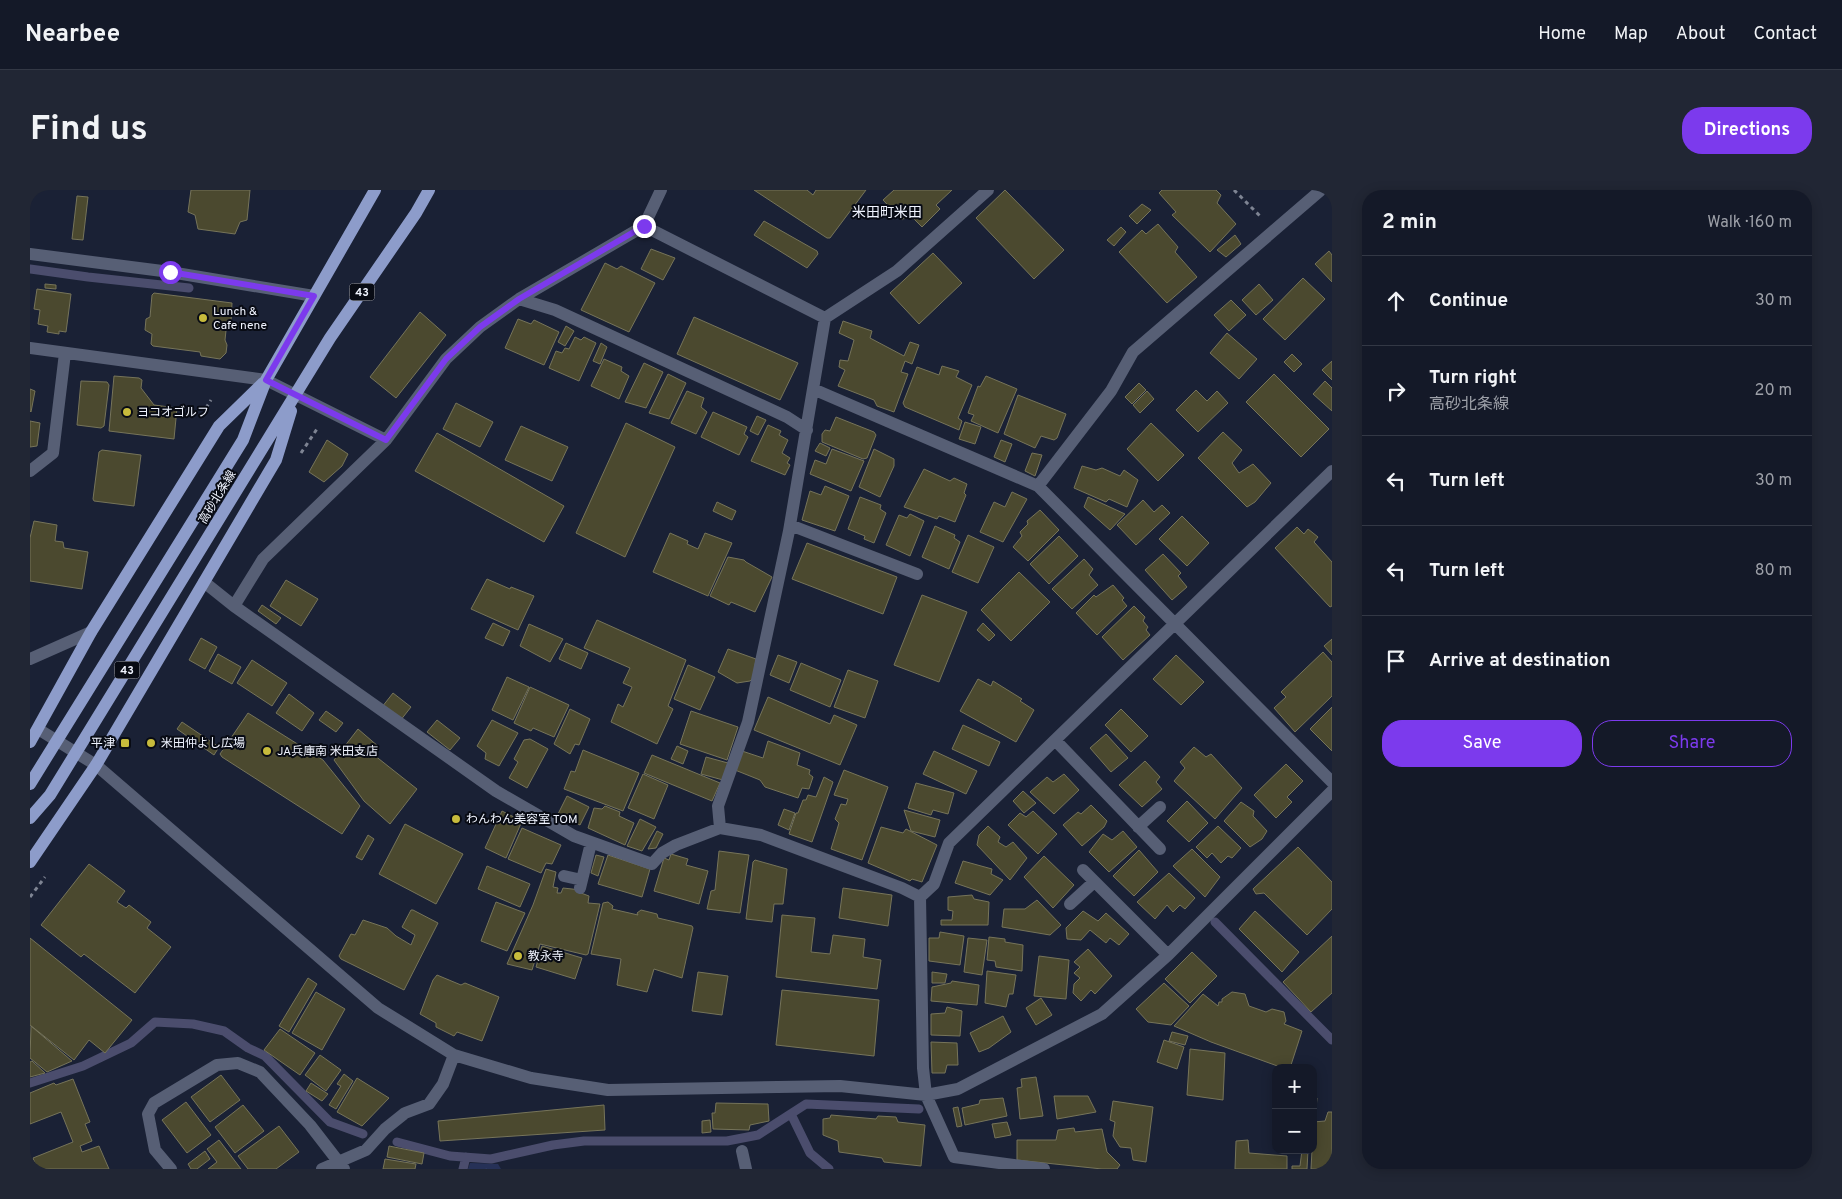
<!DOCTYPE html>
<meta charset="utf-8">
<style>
body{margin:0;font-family:Overpass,"Noto Sans JP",sans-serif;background:#212634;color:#f1f3f6}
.controls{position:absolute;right:15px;bottom:15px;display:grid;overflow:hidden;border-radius:10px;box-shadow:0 2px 12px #0003}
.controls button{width:45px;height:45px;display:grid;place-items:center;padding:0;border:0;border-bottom:1px solid #333845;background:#141928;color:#f1f3f6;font:25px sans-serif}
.stop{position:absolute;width:15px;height:15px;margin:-11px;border:4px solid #7c3aed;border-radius:50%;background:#fff}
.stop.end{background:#7c3aed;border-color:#fff;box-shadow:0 1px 5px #0008}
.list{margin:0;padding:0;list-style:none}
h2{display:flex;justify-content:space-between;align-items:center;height:65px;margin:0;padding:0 20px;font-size:21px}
h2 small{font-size:16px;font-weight:400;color:#9da0a8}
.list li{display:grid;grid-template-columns:32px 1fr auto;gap:15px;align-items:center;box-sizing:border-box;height:90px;padding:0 20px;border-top:1px solid #333845}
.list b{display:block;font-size:19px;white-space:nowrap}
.list p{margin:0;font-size:16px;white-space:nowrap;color:#9da0a8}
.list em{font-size:16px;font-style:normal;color:#9da0a8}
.actions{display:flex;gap:10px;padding:15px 20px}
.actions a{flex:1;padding:11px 0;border:1px solid #7c3aed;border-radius:20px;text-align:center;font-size:18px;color:#7c3aed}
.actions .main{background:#7c3aed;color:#fff}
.icon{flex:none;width:28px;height:28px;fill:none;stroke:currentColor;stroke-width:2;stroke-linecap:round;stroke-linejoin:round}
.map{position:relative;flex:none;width:1302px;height:979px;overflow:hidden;border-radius:20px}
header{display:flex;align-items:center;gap:30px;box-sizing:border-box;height:70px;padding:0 25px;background:#141928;border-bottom:1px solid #333845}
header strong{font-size:24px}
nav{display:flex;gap:28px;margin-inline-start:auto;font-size:18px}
.intro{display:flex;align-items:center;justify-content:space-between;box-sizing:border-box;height:120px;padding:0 30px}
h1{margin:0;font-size:35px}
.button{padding:12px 22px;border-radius:20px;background:#7c3aed;color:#fff;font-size:18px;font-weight:700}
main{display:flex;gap:30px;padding:0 30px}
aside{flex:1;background:#141928;border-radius:20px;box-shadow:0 2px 12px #0003}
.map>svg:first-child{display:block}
.park{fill:url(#park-tufts)}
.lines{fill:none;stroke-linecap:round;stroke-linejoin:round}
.stream{stroke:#4b4d6d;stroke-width:9}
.building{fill:#4b492f;stroke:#76745a}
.path{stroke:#7e8493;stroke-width:3;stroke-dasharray:4 4;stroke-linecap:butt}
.minor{stroke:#575f75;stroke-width:12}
.major{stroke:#8d9cca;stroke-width:12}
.route{stroke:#7c3aed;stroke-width:6}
.poi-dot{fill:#c7bb3c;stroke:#080b14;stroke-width:2}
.labels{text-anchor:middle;stroke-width:4;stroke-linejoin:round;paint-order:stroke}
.shield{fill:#080b14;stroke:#aaaeb8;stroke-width:1}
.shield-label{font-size:11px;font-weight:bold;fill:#f0f4ff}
.poi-label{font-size:12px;fill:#f0f4ff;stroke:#080b14;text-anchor:start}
.street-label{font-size:12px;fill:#f0f4ff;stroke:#080b14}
.neighbourhood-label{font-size:14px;fill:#f0f4ff;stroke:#080b14}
</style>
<header>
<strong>Nearbee</strong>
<nav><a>Home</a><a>Map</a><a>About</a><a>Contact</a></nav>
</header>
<div class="intro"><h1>Find us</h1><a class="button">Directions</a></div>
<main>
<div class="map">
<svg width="1302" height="979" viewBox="0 0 1302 979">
<defs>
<pattern id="park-tufts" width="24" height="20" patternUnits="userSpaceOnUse" patternTransform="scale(1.25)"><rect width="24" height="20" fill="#263157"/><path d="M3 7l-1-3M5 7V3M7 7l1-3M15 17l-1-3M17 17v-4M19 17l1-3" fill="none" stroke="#464f70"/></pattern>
</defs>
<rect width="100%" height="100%" fill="#1a2135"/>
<path class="park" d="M440 973 468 974 471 979H438Z"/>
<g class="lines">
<path class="stream" d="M0 79 58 87 159 98
M1185 732 1302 850
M0 893 53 876 101 853 125 832 163 834 194 841 218 858 235 866 300 932 333 944
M761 924 780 963 799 979
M367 952 420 966 461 969 523 955 554 951H697L728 945 776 914 889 919
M433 979 436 967"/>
</g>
<path class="building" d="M161 0H220L217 30 210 32 205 44 168 39 165 25 158 22Z
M724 0H777L783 5 786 0H836L800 48H797Z
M864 0H922L906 15 910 19 892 37 879 24 872 30 853 10Z
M975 0 1034 60 1004 89 946 28Z
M1132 0H1186L1191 5 1187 13 1206 34 1180 62 1142 25 1146 22 1129 3Z
M47 6 58 7 53 50 42 49Z
M1112 14 1121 20 1107 34 1099 26Z
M734 31 787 61 788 64 777 78 724 45Z
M1128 34 1148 57 1145 62 1167 87 1137 113 1089 62 1112 40 1116 44Z
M1091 37 1096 42 1084 56 1077 50Z
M1205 45 1211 54 1196 67 1187 60Z
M621 59 645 68 633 90 611 79Z
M1299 61 1302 65V92L1285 74Z
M903 63 932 93 889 134 860 103Z
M575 73 587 79 591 76 625 93 599 142 551 120Z
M1273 88 1295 109 1255 150 1233 129Z
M15 94 26 95V99L15 98Z
M1229 94 1243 110 1226 125 1212 110Z
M7 99 41 104 36 142 29 141V144L17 142 18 136 8 134 10 120 4 119Z
M124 103 202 113 201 131H197L195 150 197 155 196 163 190 169 171 166 170 162 123 156 121 154 122 144 115 140 116 129 120 127 122 105Z
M1201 110 1216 125 1199 141 1184 125Z
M390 122 416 145 366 208 340 187Z
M664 127 768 173 750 210 647 164Z
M488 129 501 134 504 130 529 142 514 175 475 158Z
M813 131 842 141 840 148 874 166 880 152 889 155 882 174 875 171 871 182 878 184 864 222 847 216 844 210 808 196 815 180 809 177 810 170 818 171 824 150 809 143Z
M536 136 544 141 535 156 528 152Z
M1197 143 1227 169 1209 189 1180 163Z
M545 147 551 150 554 147 566 153 549 191 519 178 526 161 532 163 535 158 539 159Z
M571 153 577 157 570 174 563 171Z
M1262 164 1272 174 1264 182 1254 172Z
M574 169 592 177 591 181 599 186 589 209 561 196Z
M1302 171V190L1292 180Z
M614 173 633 182 616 218 595 212Z
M912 176 929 181 926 187 942 195 928 228 932 231 929 240 875 217 873 213 887 177 909 185Z
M638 184 656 193 639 229 619 223Z
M1244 184 1299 239 1271 267 1216 212Z
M84 186 109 188 112 190 111 198 124 215 147 218 144 249 79 241Z
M956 186 987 199 968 243 941 231 944 225 938 223 948 196 950 197Z
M51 191 77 192 79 195 74 236 71 238 47 235Z
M1295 191 1302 198V221L1283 204Z
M1109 193 1116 200 1102 214 1095 207Z
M0 199 5 201 1 222 0 221Z
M1166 200 1177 211 1187 201 1198 213 1168 242 1146 220Z
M657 201 674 208 671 217 677 222 666 244 641 233Z
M1117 201 1124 209 1110 223 1103 215Z
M988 205 1036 224 1027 248 1024 250 1011 246 1005 258 974 244Z
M426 213 463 232 450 257 413 239Z
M683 222 717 237 714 244 718 247 709 265 671 247Z
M727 226 736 230 728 245 720 241Z
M806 227 844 242 846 245 837 268 833 269 792 252V244L795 240 800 241Z
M0 231 10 233 7 256 0 257Z
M935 232 951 237 945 254 929 249Z
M596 233 645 257 595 367 546 343Z
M1121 233 1154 265 1128 291 1097 259Z
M738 235 751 241 749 245 758 250 752 263 760 268 757 273 760 275 755 285 721 271Z
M491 236 538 257 522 291 475 270Z
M1193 242 1212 260 1202 273 1209 283 1223 274 1241 293 1225 312 1217 317 1168 268Z
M407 243 534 316 514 352 385 281Z
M297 250 318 264 312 276 294 292 279 282Z
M971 250 982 254 975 272 964 267Z
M790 253 800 258 796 266 785 261Z
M802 259 834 271 821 301 780 284 785 270 796 274Z
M844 259 864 269V276L850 307 829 297Z
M72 260 111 265 104 316 64 311 63 309 69 262Z
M1002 263 1012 265 1005 286 995 281Z
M1052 276 1066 280 1072 278 1090 286 1094 280 1108 290 1097 317 1079 309 1076 312 1044 298Z
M894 279 920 291 924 288 937 294 934 303 936 305 925 332 909 326 907 329 874 317Z
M795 296 819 306 805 341 772 330 780 301 791 305Z
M982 302 997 309 973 352 950 342 964 312 975 317Z
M830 307 851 315 850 319 856 323 844 353 834 349 835 346 818 339Z
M1058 307 1095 324 1080 340 1054 317Z
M1113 310 1124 322 1132 315 1140 323 1106 355 1087 335Z
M687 312 706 321 702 330 683 321Z
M1010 320 1029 340 998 371 983 357 992 346 990 342 998 334 997 331Z
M880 324 894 331 880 366 856 355 869 325 877 328Z
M1152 326 1179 353 1157 376 1129 349Z
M4 331 27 335 25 351 33 352 34 358 58 362 52 399 0 391V348Z
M905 336 925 345 924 348 930 352 919 379 892 367Z
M1267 337 1274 344 1278 339 1288 347 1284 352 1302 372V416L1300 417 1245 358Z
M640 343 658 351 657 354 668 359 675 343 702 353 678 406 623 382Z
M938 345 964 357 948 393 922 382Z
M1029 346 1048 366 1019 394 1000 374Z
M777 353 867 387 853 424 762 389Z
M1133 364 1151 383 1148 386 1157 397 1142 410 1115 380Z
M698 367 714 370 716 372 742 387 725 422 701 412 699 415 680 406Z
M1054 369 1063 379 1059 385 1068 395 1042 419 1022 399Z
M989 382 1020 412 981 451 951 420Z
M457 389 480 399 481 397 504 406 488 440 441 419Z
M256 390 288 409 271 436 240 416Z
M1083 395 1094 408 1092 410 1097 416 1067 445 1046 423 1064 405 1066 407Z
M892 405 937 422 909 492 864 475Z
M232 415 251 428 246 434 228 421Z
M1104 416 1115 427 1113 431 1118 437 1116 440 1120 445 1093 470 1072 447Z
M567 430 656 470 638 516 643 519 627 554 581 532 588 514 593 517 602 497 593 493 600 478 554 458Z
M463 433 480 441 473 456 455 448Z
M953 433 965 445 959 451 947 440Z
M499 434 533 449 520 472 490 456Z
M171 448 187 457 175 479 159 470Z
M1302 449V465L1294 456Z
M536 453 558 463 551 479 529 469Z
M698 459 726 469 723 488 720 491 707 493 688 482Z
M1293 462 1302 472V506L1265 542 1244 518 1256 507 1251 502Z
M188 464 211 477 202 494 179 481Z
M748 465 767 472 759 493 740 485Z
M1146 465 1174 492 1151 515 1123 489Z
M222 470 257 493 242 516 207 493Z
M771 473 811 490 800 517 760 500Z
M658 475 685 487 670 520 644 509Z
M818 480 848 491 835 528 804 517Z
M477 487 499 497 483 530 462 520Z
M948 489 961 496 963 491 992 509 990 511 1004 520 986 552 930 521Z
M500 497 539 515 524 547 503 538 501 541 484 533Z
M363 503 381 517 370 531 352 517Z
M259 504 284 523 272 541 246 523Z
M738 507 800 534 804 525 827 535 810 575 724 540Z
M1302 517V561L1280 539Z
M540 519 560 529 549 555 545 554 540 564 524 554Z
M1091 519 1118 546 1101 562 1075 535Z
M296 521 313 533 306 542 289 530Z
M661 521 708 537 697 570 650 554Z
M218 523 293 570 330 616 312 644 192 567 190 564Z
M407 530 430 548 420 560 397 542Z
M462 530 488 543 469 576 455 569 456 563 447 556Z
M152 532 189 557 184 565 147 539Z
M933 535 970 552 959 576 922 559Z
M328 539 349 557 344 565 387 599 360 634 334 611 304 570Z
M1076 544 1098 568 1081 582 1060 558Z
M500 549 518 559 497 598 479 588 488 572 484 569 494 550Z
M738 551 770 563 767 575 780 580 779 584 783 587 779 599 772 598 768 608 735 597 730 590 705 580 712 561 733 568Z
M647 556 658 561 653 574 641 569Z
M1164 557 1176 567 1181 564 1212 598 1185 629 1144 591 1155 578 1150 572Z
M553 560 609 583 593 621 534 599 541 581 545 582Z
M904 561 947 581 936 604 893 584Z
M622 565 690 593 682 611 614 583Z
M676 567 698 573 693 590 671 584Z
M1115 571 1130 587 1126 592 1132 599 1112 617 1089 595Z
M1256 574 1273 591 1257 607 1262 612 1246 628 1224 605Z
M814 580 858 597 832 670 801 659 809 633 805 629 811 614 816 615 818 609 804 605Z
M613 584 638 595 624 629 598 618Z
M1034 584 1049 600 1024 624 1000 602 1017 587 1023 592Z
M794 587 803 592 782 652 759 644 766 623H768L773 610H776L778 605 786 607Z
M886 593 924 603 918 624 903 620 901 625 878 618Z
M993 601 1006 613 994 623 983 611Z
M537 606 559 617 550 635 528 624Z
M1157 611 1178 633 1159 652 1137 631Z
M1211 612 1224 621 1223 626 1237 641 1232 649 1220 657 1194 631Z
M1061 615 1077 631 1074 637 1052 656 1033 635 1048 622 1051 624Z
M575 616 590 622 589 626 604 633 595 655 558 638 564 618 572 619Z
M754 619 765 623 759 640 748 635Z
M874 620 910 630 905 647 881 641Z
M472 621 492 631 476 668 455 658Z
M1003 621 1027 644 1008 664 978 635 990 623 996 627Z
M610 629 626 637 612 661 597 656Z
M375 634 433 664 406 714 349 684Z
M958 636 970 647 968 652 976 657 983 652 997 668 980 690 947 655 949 645Z
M1188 636 1211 658 1202 668 1198 666 1191 673 1182 663 1177 668 1166 657Z
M851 637 873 643 876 639 907 655 892 692 882 689 880 691 838 673Z
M492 638 531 655 522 674 516 673 511 683 478 669Z
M627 641 633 644 626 658 618 659Z
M1093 641 1107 657 1079 682 1059 662 1073 644 1082 650Z
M338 645 344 649 332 670 326 667Z
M1268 657 1302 692V719L1277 745 1234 703 1226 704 1223 699Z
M1162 659 1190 687 1175 707 1143 676Z
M1109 660 1128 682 1104 706 1083 686Z
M689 661 719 665 710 723 677 719 681 701 685 700Z
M641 664 658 669 656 675 678 681 669 714 624 701 634 668 639 670Z
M566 665 574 667 568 686 561 683Z
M578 665 620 679 612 707 568 694Z
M1014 666 1044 695 1023 718 994 687Z
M725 670 757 679 753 714H744L742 732 716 729 723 672Z
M933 671 962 679 961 684 973 690 960 705 925 693Z
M59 674 95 701 87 712 96 718 99 715 121 732 117 738 141 757 105 803 54 764 51 767 11 735Z
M457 676 500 694 490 717 448 699Z
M516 679 526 682 523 697 528 698 527 703H531L533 698 551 700V703L559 706 558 713 570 714 558 764 556 765 510 754 502 780 477 774 503 715Z
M1139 683 1165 708 1155 719 1150 715 1143 722 1137 715 1125 729 1107 712Z
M813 698 862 705 858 736 809 728Z
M942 705 944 709 959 712 958 735H911V730H922L923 721 918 720V707Z
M1007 710 1031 735 1020 745 972 737 974 719H995Z
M466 712 495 723 477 761 451 751Z
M578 712 583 716 582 719 608 725 607 723 611 720 627 724 628 728 662 736 663 738 652 788 624 779 617 802 587 795 591 769 561 764 573 713Z
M381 720H383L408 733 374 800 311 769 309 766 321 744 325 745 333 730 357 738 366 746 381 755 385 745 372 737Z
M1053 721 1068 731 1076 723 1099 744 1089 755 1080 748 1076 753 1060 740 1051 750 1037 749 1036 738Z
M1225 721 1269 762 1252 782 1209 739Z
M752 725 785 728 781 762 800 764 803 745 835 749 833 767 851 770 847 799 746 787Z
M910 742 934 746 930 775 899 771V748H909Z
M1302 746V803L1281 822 1253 792Z
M959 747 975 749V752L993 755 992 781 966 777 965 771 957 770Z
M0 748 102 830 75 863 59 850 44 870 0 835Z
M938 748 957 750 952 785 934 782Z
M512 756 552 768 545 789 506 777Z
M1058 759 1082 786 1065 804 1061 800 1051 811 1043 803 1044 794 1050 788 1044 783 1050 777 1044 772Z
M1162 762 1187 786 1160 813 1135 789Z
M1009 766 1039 770 1036 809 1004 806Z
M957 781 986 785 983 804H979L976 817 955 813Z
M668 782 698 786 692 825 662 821Z
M902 782 917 784 915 793H902Z
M407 785 431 795 435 793 469 807 452 851 427 842 424 846 406 837V833L390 824 403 790Z
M278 788 287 794 259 842 249 836Z
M922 791 949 795 947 815 901 811 902 797 921 793Z
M1134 793 1159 816 1141 835 1118 832 1106 819Z
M752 800 849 810 844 866 746 855Z
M286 802 315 819 292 860 262 843Z
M1202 802 1215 804 1219 816 1236 822 1242 819 1254 822 1256 831 1254 834 1272 841 1260 878H1253L1181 852 1144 836 1173 804 1188 816 1189 812H1192V809Z
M1011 808 1022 825 1006 835 996 818Z
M917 817 932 821 930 846 901 845V824L915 823Z
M973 826 981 842 959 858 949 862 940 843Z
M1 836 42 871 17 882 0 868Z
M250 839 285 863 270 885 234 860Z
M1142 842 1158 846 1155 855 1139 851Z
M1134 850 1154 857 1147 879 1127 872Z
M901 852 927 853 928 875H917L915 883H902Z
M1160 859 1195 863 1193 910 1157 905Z
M290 865 311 880 296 901 275 885Z
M2 871 15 883 0 887V872Z
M314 884 323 891 306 919 299 915 311 896 307 894Z
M191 885 210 910 180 932 161 907Z
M1006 887 1013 926 990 929 987 898 992 897 991 889Z
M327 888 359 908 332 936 307 922Z
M43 889 60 932 55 934 62 951 50 956 52 962 69 956 79 979H7L3 968 43 952 31 922 0 934V903L24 893 26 895Z
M281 893 298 904 292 911 276 901Z
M1024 906H1058L1066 922 1027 929Z
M1283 907 1287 908 1285 929H1283Z
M973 908 977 926 935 935 932 918 949 914 950 910Z
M1083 911 1123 917 1116 972 1103 970 1101 958 1090 957 1083 946 1085 932 1080 930Z
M156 912 181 945 157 963 132 930Z
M686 913 738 914 739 931 720 935 719 940 683 939 682 923H685Z
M213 915 234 941 205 963 185 937Z
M574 915 575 940 410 951 408 931Z
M928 917 932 936 927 937 923 918Z
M1298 922H1302V979H1281L1282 960H1283V932L1295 931Z
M801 925 846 929 848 926 866 927 868 932 895 935 891 976 854 972 852 968 809 962 808 951 793 945V929L800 928Z
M680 930 681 942 672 943V931Z
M977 932 981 945 965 948 962 934Z
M249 936 269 962 246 979H218L208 966Z
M1044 938 1045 942 1072 939 1077 962 1090 975 1087 979H1072L987 970V950H1026L1028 940Z
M189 950 211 979H178L187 972 177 959Z
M1218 950 1219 963 1257 966V979H1205L1206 951Z
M359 956 394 963 392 974 357 967Z
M1272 960H1278L1277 979H1262V976H1270Z
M175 961 180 969 167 979H161L158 974Z
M355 969 386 974 385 979H353Z"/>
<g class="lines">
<path class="path" d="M1204 0 1230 26
M176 218 181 210
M271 263 287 239
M0 707 15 687"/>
<path class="minor" d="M614 36 795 128
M0 64 140 82 284 106
M489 109 525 120 757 227 777 240
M0 158 236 190 356 250
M783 199 1008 296 1302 592
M0 281 23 263 35 163
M1008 296 1081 201 1103 162 1291 0
M760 335 887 384
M174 392 204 416 466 601 544 646 622 674 632 663 646 655 690 638 731 645 872 698 890 707 893 878 896 905 924 967 1014 979
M204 416 233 369 356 250 416 169 450 137 489 109 614 36 631 0
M0 469 61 442
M8 539 66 575 348 818 424 865 501 888 578 900 810 896 896 905 928 899 1072 824 1138 765 1302 601
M1025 550 1130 659
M1108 637 1130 617
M690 638 688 616 718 532 759 341 795 128 867 81 958 0
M1053 680 1138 765
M534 686 552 690
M550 698 561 653
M890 707 904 694 919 653 1302 281
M1040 714 1064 692
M712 961 716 979
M141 979 125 960 118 924 124 913 187 875 208 873 230 882 280 935 314 979
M292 979 336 960 355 939 375 923 399 914 413 894 424 865"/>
<path class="major" d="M0 552 61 442 189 236 233 193
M0 594 213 250 236 190 345 0
M0 628 20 605 300 148 386 23 399 0
M0 672 66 575 246 270 261 221"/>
</g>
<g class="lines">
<path class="route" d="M140 82 284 106 236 190 356 250 416 169 450 137 489 109 614 36"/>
</g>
<g class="poi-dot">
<circle cx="173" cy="128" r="5"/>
<circle cx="97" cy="222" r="5"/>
<rect x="90" y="548" width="10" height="10" rx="2.5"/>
<circle cx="121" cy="553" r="5"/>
<circle cx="237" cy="561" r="5"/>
<circle cx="426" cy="629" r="5"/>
<circle cx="488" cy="766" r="5"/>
</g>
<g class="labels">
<g class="shield">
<rect x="319.5" y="93.5" width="25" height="17" rx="4"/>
<rect x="84.5" y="471.5" width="25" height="17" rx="4"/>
</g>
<g class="shield-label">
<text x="332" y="106">43</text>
<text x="97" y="484">43</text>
</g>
<g class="poi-label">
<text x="183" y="125">Lunch &amp;<tspan x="183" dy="14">Cafe nene</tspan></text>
<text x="107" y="226">ヨコオゴルフ</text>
<text x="85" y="557" text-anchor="end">平津</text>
<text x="131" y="557">米田仲よし広場</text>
<text x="247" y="565">JA兵庫南 米田支店</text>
<text x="436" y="633">わんわん美容室 TOM</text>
<text x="498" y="770">教永寺</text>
</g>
<g class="street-label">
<text transform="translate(187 307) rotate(-59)" y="4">高砂北条線</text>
</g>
<g class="neighbourhood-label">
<text x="857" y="27">米田町米田</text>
</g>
</g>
</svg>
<div class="controls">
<button>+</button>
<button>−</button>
</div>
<div class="stop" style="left:140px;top:82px"></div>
<div class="stop end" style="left:614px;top:36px"></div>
</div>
<aside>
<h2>2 min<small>Walk · 160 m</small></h2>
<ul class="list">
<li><svg class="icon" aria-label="ahead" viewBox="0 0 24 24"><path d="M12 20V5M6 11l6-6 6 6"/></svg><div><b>Continue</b></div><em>30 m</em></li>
<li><svg class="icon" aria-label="right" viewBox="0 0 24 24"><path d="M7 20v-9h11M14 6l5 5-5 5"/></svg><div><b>Turn right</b><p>高砂北条線</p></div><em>20 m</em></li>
<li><svg class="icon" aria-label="left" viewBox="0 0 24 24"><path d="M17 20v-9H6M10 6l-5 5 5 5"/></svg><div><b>Turn left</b></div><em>30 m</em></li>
<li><svg class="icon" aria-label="left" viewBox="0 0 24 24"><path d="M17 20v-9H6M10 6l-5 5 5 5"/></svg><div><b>Turn left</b></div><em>80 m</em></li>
<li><svg class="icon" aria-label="arrive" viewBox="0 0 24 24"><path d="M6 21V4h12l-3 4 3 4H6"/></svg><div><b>Arrive at destination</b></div></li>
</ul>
<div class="actions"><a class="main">Save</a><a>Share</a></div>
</aside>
</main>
